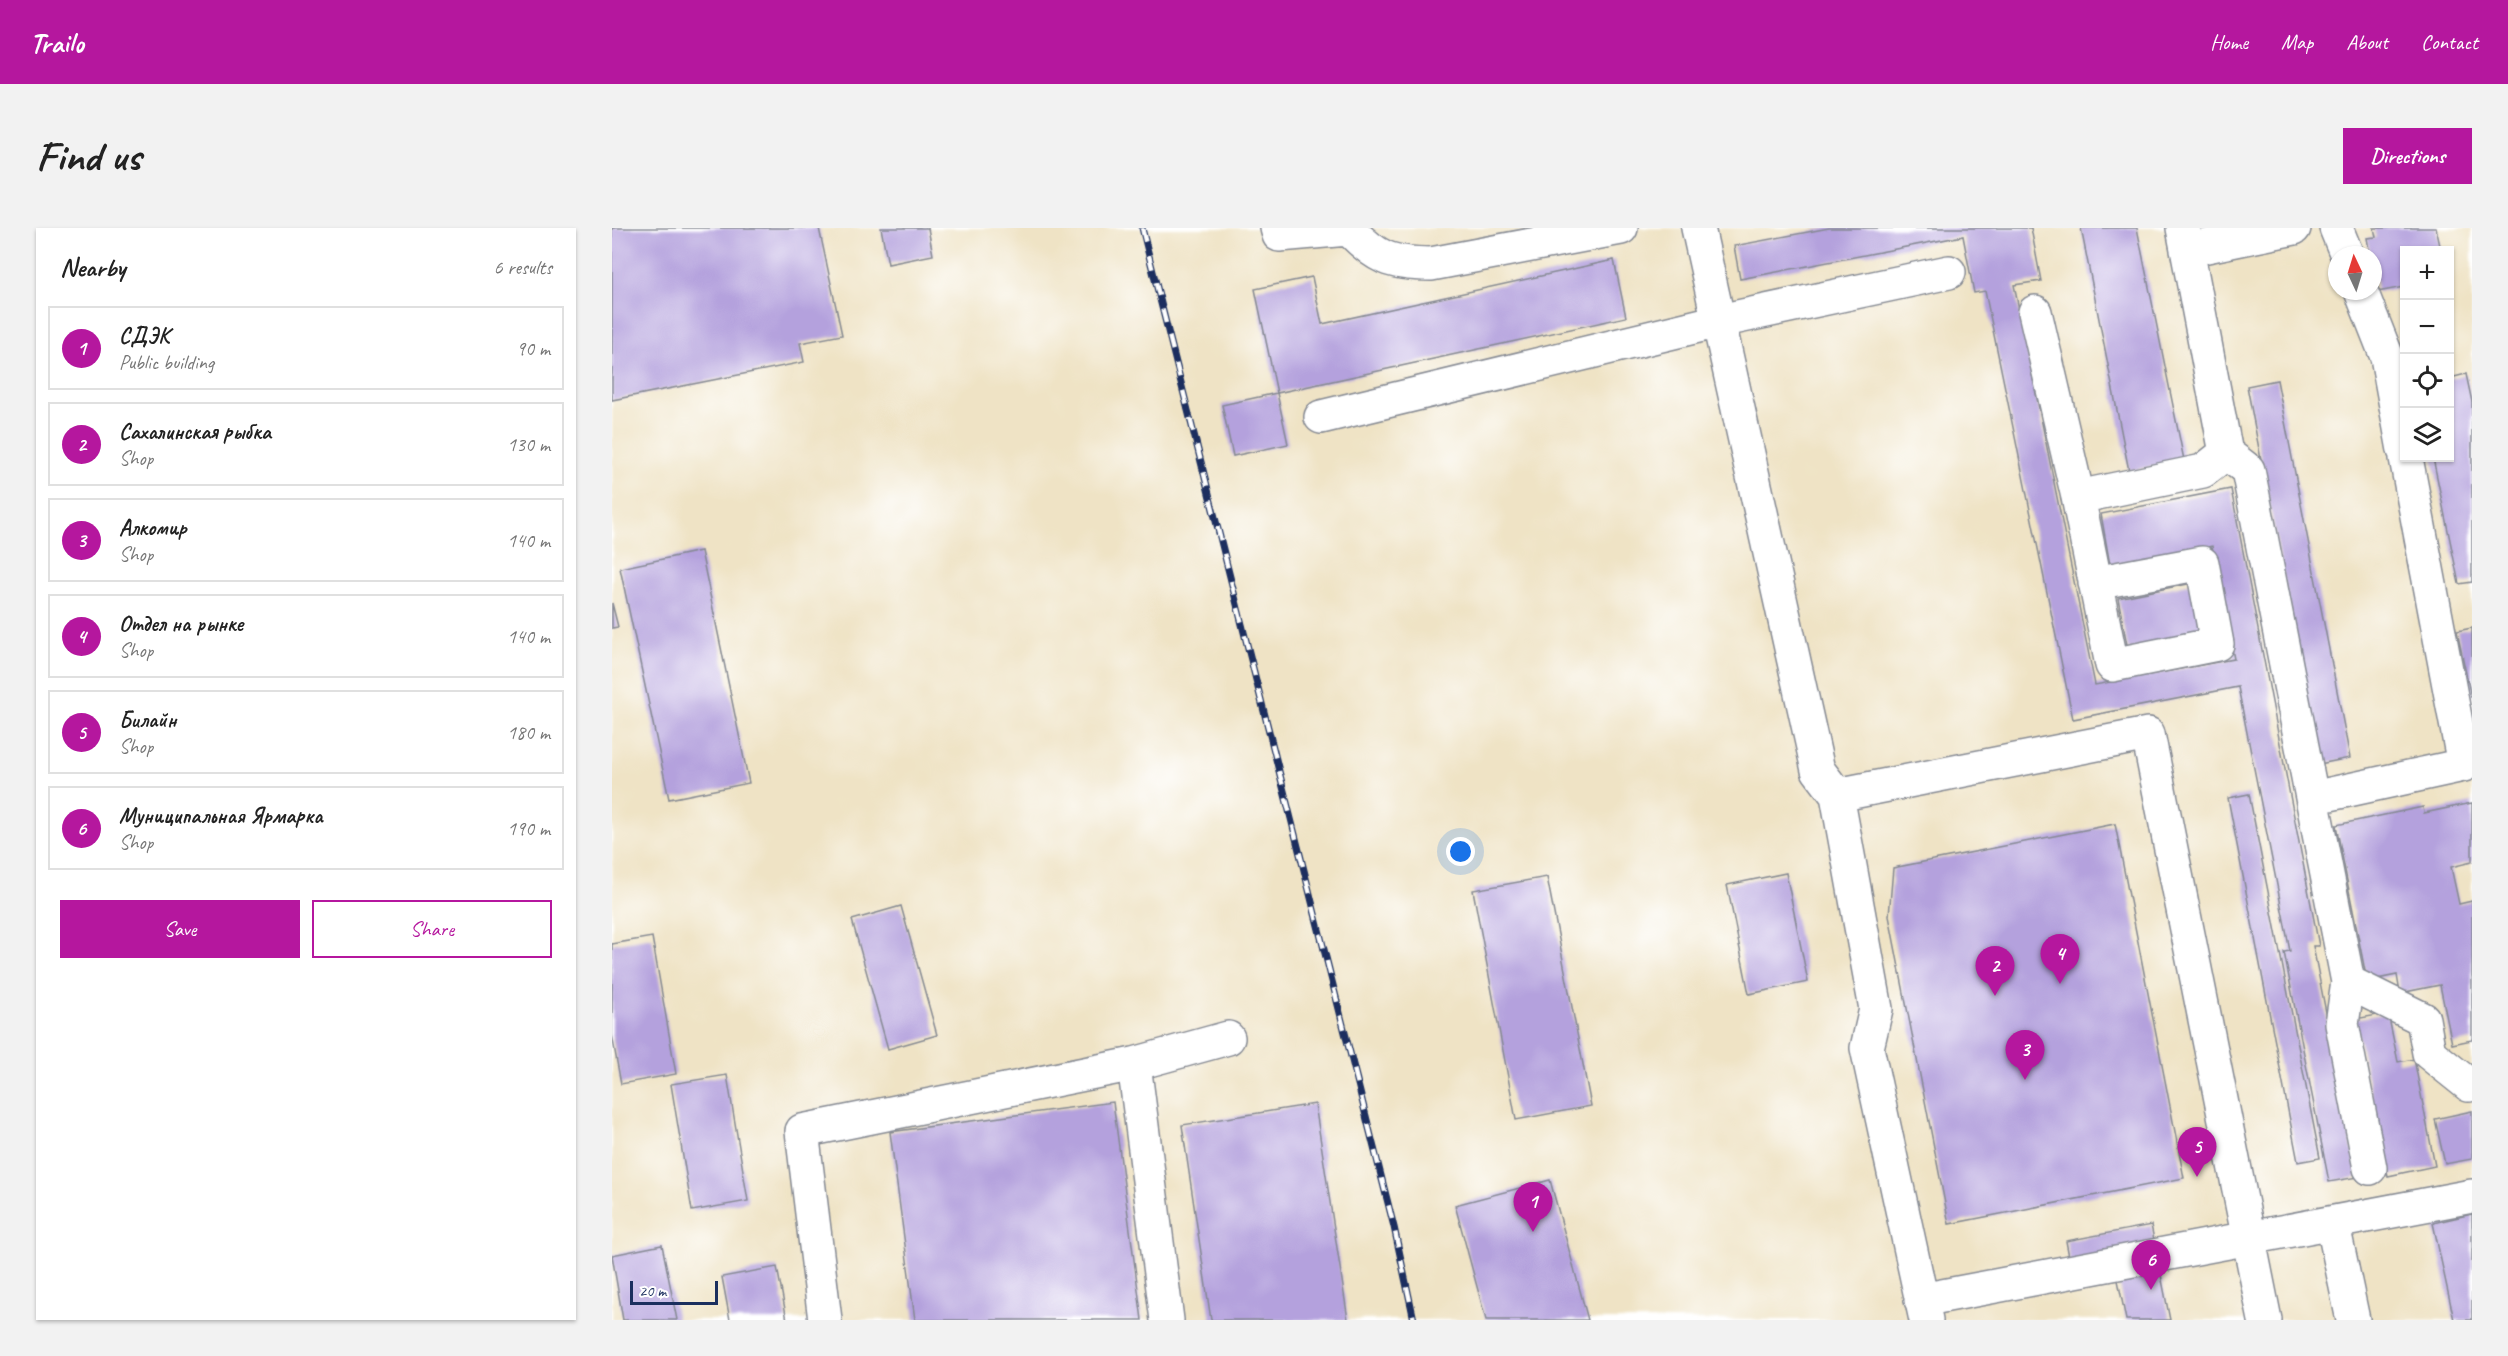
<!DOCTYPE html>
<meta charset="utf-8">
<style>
body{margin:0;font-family:Caveat,sans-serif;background:#f2f2f2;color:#222}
.controls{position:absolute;right:18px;top:18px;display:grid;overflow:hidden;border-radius:0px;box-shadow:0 2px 4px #0004}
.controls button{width:54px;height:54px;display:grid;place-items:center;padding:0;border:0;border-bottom:2px solid #e0e0e0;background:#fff;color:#222;font:30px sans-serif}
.compass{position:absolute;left:1716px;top:18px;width:54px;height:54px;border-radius:50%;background:#fff;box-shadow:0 2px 4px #0004;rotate:356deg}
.scale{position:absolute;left:18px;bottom:15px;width:88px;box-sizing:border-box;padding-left:6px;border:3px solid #1b2f5e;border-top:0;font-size:16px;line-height:21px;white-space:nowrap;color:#1b2f5e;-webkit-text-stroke:4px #fff;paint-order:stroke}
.you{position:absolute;left:849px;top:624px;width:21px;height:21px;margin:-15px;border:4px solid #fff;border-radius:50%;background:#1a73e8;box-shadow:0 0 0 9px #1a73e833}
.badge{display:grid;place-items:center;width:39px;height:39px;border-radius:50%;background:#b5179e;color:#fff;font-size:20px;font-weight:700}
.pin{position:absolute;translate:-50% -50px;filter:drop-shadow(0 2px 3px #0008)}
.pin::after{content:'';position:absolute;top:32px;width:21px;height:18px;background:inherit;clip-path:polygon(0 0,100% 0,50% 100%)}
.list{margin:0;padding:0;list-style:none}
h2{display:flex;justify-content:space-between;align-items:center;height:78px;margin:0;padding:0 24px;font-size:26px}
h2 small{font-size:20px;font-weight:400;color:#767676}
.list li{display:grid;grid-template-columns:39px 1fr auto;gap:18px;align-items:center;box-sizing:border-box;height:84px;margin:0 12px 12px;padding:0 12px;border:2px solid #e0e0e0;border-radius:0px}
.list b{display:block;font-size:22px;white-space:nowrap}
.list p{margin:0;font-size:20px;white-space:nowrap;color:#767676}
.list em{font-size:20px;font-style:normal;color:#767676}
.actions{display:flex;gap:12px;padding:18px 24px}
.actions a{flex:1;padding:14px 0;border:2px solid #b5179e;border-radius:0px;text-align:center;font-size:21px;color:#b5179e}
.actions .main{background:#b5179e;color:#fff}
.icon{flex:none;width:33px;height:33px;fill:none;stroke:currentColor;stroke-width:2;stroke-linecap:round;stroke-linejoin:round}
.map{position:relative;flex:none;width:1860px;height:1092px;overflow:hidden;border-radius:0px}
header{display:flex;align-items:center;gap:36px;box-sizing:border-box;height:84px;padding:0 30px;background:#b5179e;color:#fff}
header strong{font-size:28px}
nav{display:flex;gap:33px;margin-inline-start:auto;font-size:21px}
.intro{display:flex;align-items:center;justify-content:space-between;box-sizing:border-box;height:144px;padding:0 36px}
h1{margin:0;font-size:42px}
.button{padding:15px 27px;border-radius:0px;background:#b5179e;color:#fff;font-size:21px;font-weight:700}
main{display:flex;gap:36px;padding:0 36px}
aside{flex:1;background:#fff;border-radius:0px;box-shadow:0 2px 4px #0004}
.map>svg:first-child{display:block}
.building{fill:#b4a1dd}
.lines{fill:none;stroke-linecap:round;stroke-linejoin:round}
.minor-casing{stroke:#858992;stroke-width:36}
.minor{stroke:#fff;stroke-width:33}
.rail-casing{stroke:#1b2f5e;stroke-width:7}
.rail{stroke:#fff;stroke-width:4.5;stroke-dasharray:14;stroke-linecap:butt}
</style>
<header>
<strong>Trailo</strong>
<nav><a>Home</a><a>Map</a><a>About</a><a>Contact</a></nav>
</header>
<div class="intro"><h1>Find us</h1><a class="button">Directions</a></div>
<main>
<aside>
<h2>Nearby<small>6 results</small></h2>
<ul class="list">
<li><span class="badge">1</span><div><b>СДЭК</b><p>Public building</p></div><em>90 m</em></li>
<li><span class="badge">2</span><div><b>Сахалинская рыбка</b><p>Shop</p></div><em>130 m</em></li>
<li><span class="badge">3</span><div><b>Алкомир</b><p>Shop</p></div><em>140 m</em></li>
<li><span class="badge">4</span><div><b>Отдел на рынке</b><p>Shop</p></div><em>140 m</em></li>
<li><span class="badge">5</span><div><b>Билайн</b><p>Shop</p></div><em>180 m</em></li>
<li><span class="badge">6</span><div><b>Муниципальная Ярмарка</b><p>Shop</p></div><em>190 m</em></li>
</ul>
<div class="actions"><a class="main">Save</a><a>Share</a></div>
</aside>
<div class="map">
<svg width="1860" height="1092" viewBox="0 0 1860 1092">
<rect width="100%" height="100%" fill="#fff"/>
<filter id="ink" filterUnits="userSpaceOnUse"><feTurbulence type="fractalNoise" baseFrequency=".0167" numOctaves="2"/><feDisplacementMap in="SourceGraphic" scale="12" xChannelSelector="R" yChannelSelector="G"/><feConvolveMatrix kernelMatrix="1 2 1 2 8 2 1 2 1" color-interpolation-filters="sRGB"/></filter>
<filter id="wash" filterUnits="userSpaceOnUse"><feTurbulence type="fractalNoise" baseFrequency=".008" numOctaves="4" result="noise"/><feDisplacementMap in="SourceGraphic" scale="24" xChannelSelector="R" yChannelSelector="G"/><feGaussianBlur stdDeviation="1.35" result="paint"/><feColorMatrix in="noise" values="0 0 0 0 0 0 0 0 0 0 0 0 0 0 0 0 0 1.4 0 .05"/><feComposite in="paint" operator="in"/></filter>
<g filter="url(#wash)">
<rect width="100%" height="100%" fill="#efe3c5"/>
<g id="blocks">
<path class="building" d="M0 0H207L230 107 188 115 192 134 0 172Z
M269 0H316L321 27 276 36Z
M1217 0H1419L1429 53 1402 57 1483 457 1622 431 1600 318 1498 337 1489 286 1619 261 1707 718H1701L1746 949 1717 954 1672 724 1678 723 1626 459 1461 491 1373 63 1362 65 1351 8 1128 51 1122 18Z
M1469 0H1525L1572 232 1517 243Z
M1762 0H1824L1829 22H1792V59L1765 64 1761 27H1758L1755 10 1764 9Z
M1002 32 1014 89 665 165 643 61 700 49 710 96Z
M1854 146 1860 174V354L1847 356 1821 230H1838V150Z
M1665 152 1738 530 1707 536 1635 158Z
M665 165 676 216 621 228 610 177Z
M89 323 137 555 57 571 8 340Z
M1581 355 1591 407 1516 422 1506 370Z
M0 375 6 399 0 400Z
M1860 400V469H1859L1845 403Z
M1637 566 1708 930 1686 934 1616 570Z
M1860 575V634L1839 639 1847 676 1860 673V812L1840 816 1828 757 1788 765 1785 747 1755 753 1724 597 1811 579 1812 585Z
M1503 596 1572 950 1337 996 1277 688 1281 640Z
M1174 645 1196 754 1137 766 1115 657Z
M935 649 979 878 904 892 861 662Z
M289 678 325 807 276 821 240 692Z
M40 709 64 846 9 856 0 807V716Z
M1776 785 1786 834 1802 831 1823 938 1776 948 1743 791Z
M115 847 136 973 80 983 59 856Z
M501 874 530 1092H303L278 904Z
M703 876 736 1092H599L570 897Z
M1860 883V931L1833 936 1823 891Z
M938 952 976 1092H874L843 977Z
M1860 986V1092H1842L1821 995Z
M1539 997 1558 1092H1514L1506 1052 1463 1060 1454 1013Z
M50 1017 65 1092H11L0 1027Z
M165 1039 175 1092H118L110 1049Z"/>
</g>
</g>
<g filter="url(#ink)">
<use href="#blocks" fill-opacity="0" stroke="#858992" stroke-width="1.5"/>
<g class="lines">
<g class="minor-casing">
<path id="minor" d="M665 0 667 7 736 1
M736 0C764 30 778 36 819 36L1009 0
M1086 0 1206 542 1225 567 1264 781 1255 820 1314 1092
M1724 0 1735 27
M1575 22 1682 0
M1749 63 1775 129 1792 222
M1423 84 1466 269 1500 437 1605 416 1590 335 1483 355
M709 189 1107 93 1337 44
M1614 225 1636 242 1736 754 1730 796 1758 940
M1466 269 1591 243 1614 225 1571 0
M1225 567 1536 506 1653 1092
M1700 570 1852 537 1794 230
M1736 754 1811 791 1817 825 1857 857 1860 856
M522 836 616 810
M1721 997 1741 1092
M1309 1072 1860 968
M213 1092 190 903 522 836 555 1092"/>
</g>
<use href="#minor" class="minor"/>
<g class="rail-casing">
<path id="rail" d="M530 0 782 999 802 1092"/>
</g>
<use href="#rail" class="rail"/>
</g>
</g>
</svg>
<div class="controls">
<button>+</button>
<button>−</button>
<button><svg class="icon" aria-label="locate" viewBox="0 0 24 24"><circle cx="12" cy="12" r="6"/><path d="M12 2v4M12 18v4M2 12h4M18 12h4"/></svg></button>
<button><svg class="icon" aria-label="layers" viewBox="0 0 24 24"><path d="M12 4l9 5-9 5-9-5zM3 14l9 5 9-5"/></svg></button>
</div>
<svg class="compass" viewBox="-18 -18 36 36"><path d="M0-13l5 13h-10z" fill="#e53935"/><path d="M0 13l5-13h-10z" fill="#767676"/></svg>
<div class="scale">20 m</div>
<div class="you"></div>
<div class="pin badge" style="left:921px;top:1004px">1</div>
<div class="pin badge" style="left:1383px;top:768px">2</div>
<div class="pin badge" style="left:1413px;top:852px">3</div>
<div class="pin badge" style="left:1448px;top:756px">4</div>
<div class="pin badge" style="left:1585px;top:949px">5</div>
<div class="pin badge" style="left:1539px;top:1062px">6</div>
</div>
</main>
